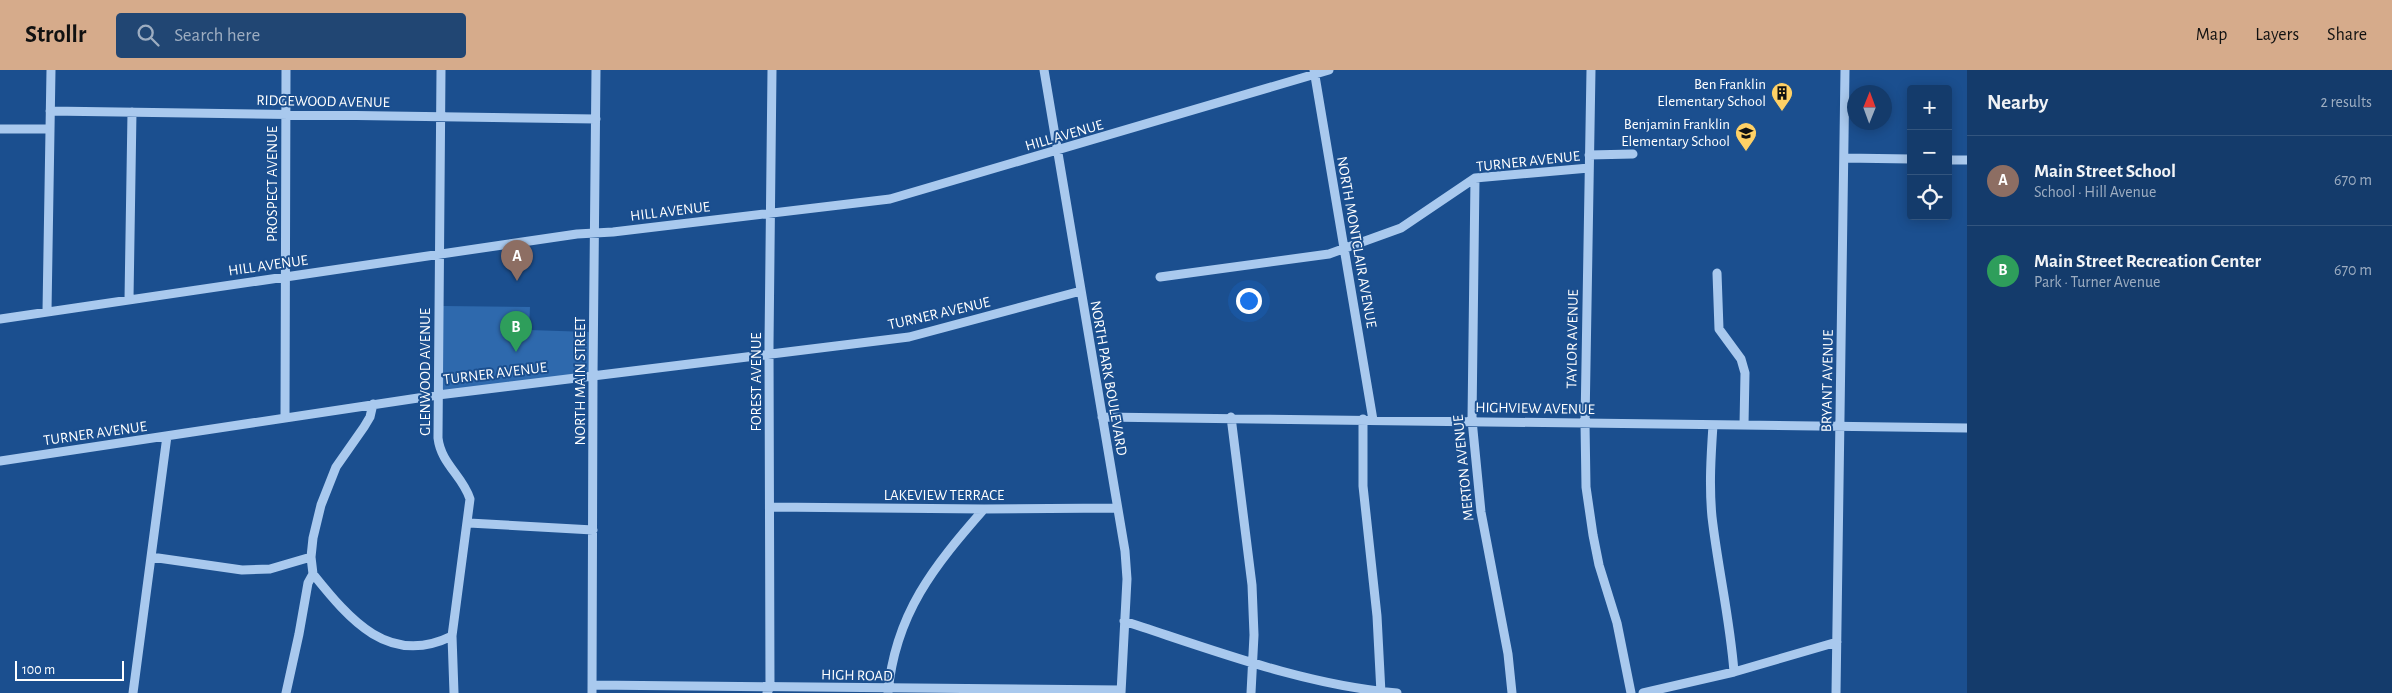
<!DOCTYPE html>
<meta charset="utf-8">
<style>
body{margin:0;font-family:"Alegreya Sans",sans-serif;background:#214673;color:#f1f3f6}
.controls{position:absolute;right:15px;top:15px;display:grid;overflow:hidden;border-radius:5px;box-shadow:0 2px 12px #0003}
.controls button{width:45px;height:45px;display:grid;place-items:center;padding:0;border:0;border-bottom:1px solid #33557e;background:#143b6b;color:#f1f3f6;font:25px sans-serif}
.compass{position:absolute;left:1847px;top:15px;width:45px;height:45px;border-radius:50%;background:#143b6b;box-shadow:0 2px 12px #0003;rotate:1deg}
.scale{position:absolute;left:15px;bottom:12px;width:109px;box-sizing:border-box;padding-left:5px;border:2px solid #fff;border-top:0;font-size:14px;line-height:18px;white-space:nowrap;color:#fff;-webkit-text-stroke:4px #1b4f8f;paint-order:stroke}
.you{position:absolute;left:1248px;top:230px;width:18px;height:18px;margin:-12px;border:4px solid #fff;border-radius:50%;background:#1a73e8;box-shadow:0 0 0 8px #1a73e833}
.badge{display:grid;place-items:center;width:32px;height:32px;border-radius:50%;background:#d6ab8b;color:#fff;font-size:16px;font-weight:700}
.pin{position:absolute;translate:-50% -41px;filter:drop-shadow(0 1px 2px #0008)}
.pin::after{content:'';position:absolute;top:26px;width:18px;height:15px;background:inherit;clip-path:polygon(0 0,100% 0,50% 100%)}
.list{margin:0;padding:0;list-style:none}
h2{display:flex;justify-content:space-between;align-items:center;height:65px;margin:0;padding:0 20px;font-size:21px}
h2 small{font-size:16px;font-weight:400;color:#9dadc1}
.list li{display:grid;grid-template-columns:32px 1fr auto;gap:15px;align-items:center;box-sizing:border-box;height:90px;padding:0 20px;border-top:1px solid #33557e}
.list b{display:block;font-size:19px;white-space:nowrap}
.list p{margin:0;font-size:16px;white-space:nowrap;color:#9dadc1}
.list em{font-size:16px;font-style:normal;color:#9dadc1}
.icon{flex:none;width:28px;height:28px;fill:none;stroke:currentColor;stroke-width:2;stroke-linecap:round;stroke-linejoin:round}
.map{position:relative;flex:none;width:1967px;height:623px;overflow:hidden}
header{display:flex;align-items:center;gap:30px;box-sizing:border-box;height:70px;padding:0 25px;background:#d6ab8b;color:#111}
header strong{font-size:24px}
nav{display:flex;gap:28px;margin-inline-start:auto;font-size:18px}
.search{width:350px;height:45px;background:#214673;display:flex;align-items:center;gap:12px;box-sizing:border-box;padding:0 18px;border-radius:5px;color:#9dadc1;font-size:19px}
main{display:flex}
aside{flex:1;background:#143b6b}
.map>svg:first-child{display:block}
.green{fill:#2e69ad}
.lines{fill:none;stroke-linecap:round;stroke-linejoin:round}
.minor{stroke:#a9c9ee;stroke-width:9}
.labels{text-anchor:middle;stroke-width:4;stroke-linejoin:round;paint-order:stroke}
.poi-label{font-size:15px;fill:#fff;stroke:#1b4f8f;text-anchor:end}
.street-label{font-size:15px;fill:#fff;stroke:#1b4f8f}
</style>
<header>
<strong>Strollr</strong>
<div class="search"><svg class="icon" aria-label="search" viewBox="0 0 24 24"><circle cx="10" cy="10" r="6"/><path d="M15 15l6 6"/></svg>Search here</div>
<nav><a>Map</a><a>Layers</a><a>Share</a></nav>
</header>
<main>
<div class="map">
<svg width="1967" height="623" viewBox="0 0 1967 623">
<rect width="100%" height="100%" fill="#1b4f8f"/>
<path class="green" d="M442 236 530 237 529 260 590 262V302L442 322Z"/>
<g class="lines">
<path class="minor" d="M441 0 438 368C441 394 463 406 470 429L452 566 454 623
M1044 0 1125 481 1127 509 1121 623
M1314 0 1373 350
M1591 0 1585 353 1586 417 1593 465 1599 495 1617 553 1631 623
M50 41 596 49
M0 59H50
M1589 85 1633 84
M1844 88 1911 89
M1948 90H1967
M1475 108 1472 350 1481 442 1508 584 1512 623
M1717 203 1719 259 1741 289 1745 303 1744 355
M1160 207 1329 184 1401 158 1475 108 1589 98
M129 229 132 42
M47 241 51 0
M0 249 577 164 613 162 890 129 1329 0
M1102 347C1391 348 1679 354 1967 358
M1231 347 1252 515 1254 565 1251 623
M285 348 286 0
M1363 349V416L1377 546 1381 623
M1713 355C1711 385 1709 416 1712 447 1718 499 1730 549 1734 602
M0 391 438 325 909 267 1081 221
M770 437 984 439 1117 438
M469 453 593 460
M151 487 242 500 270 499 311 487
M313 504C350 550 389 597 452 566
M1124 551C1213 580 1304 615 1397 623
M592 615 1121 620
M133 623 167 366
M286 623 299 564 308 513 313 504 311 487 313 468 321 435 336 397 364 357 370 347 373 334
M592 623 593 305 596 0
M767 623 770 617 769 274 772 0
M888 623C895 544 934 496 984 439
M1643 623 1734 602 1837 572
M1836 623 1845 0"/>
</g>
<defs>
<g id="building-pin" transform="scale(1.125)"><path d="M0 17L-7.5 6A9.5 9.5 0 1 1 7.5 6Z" fill="#ffd166" stroke="#1b4f8f"/><path d="M-4-6H4V6H1V3H-1V6H-4ZM-2.5-4.3h1.7v1.8h-1.7ZM.8-4.3h1.7v1.8H.8ZM-2.5-1h1.7V.8h-1.7ZM.8-1h1.7V.8H.8Z" fill="#111"/></g>
<g id="school-pin" transform="scale(1.125)"><path d="M0 17L-7.5 6A9.5 9.5 0 1 1 7.5 6Z" fill="#ffd166" stroke="#1b4f8f"/><path d="M0-5L7-2L0 1L-7-2ZM-4 1L0 2.5L4 1V4Q0 6-4 4Z" fill="#111"/></g>
</defs>
<g fill-rule="evenodd">
<use href="#building-pin" x="1782" y="23"/>
<use href="#school-pin" x="1746" y="63"/>
</g>
<g class="labels">
<g class="poi-label">
<text x="1766" y="19">Ben Franklin<tspan x="1766" dy="17">Elementary School</tspan></text>
<text x="1730" y="59">Benjamin Franklin<tspan x="1730" dy="17">Elementary School</tspan></text>
</g>
<g class="street-label">
<text transform="translate(323 31) rotate(1)" y="5">RIDGEWOOD AVENUE</text>
<text transform="translate(1064 65) rotate(-16)" y="5">HILL AVENUE</text>
<text transform="translate(1528 91) rotate(-6)" y="5">TURNER AVENUE</text>
<text transform="translate(272 114) rotate(-90)" y="5">PROSPECT AVENUE</text>
<text transform="translate(670 141) rotate(-7)" y="5">HILL AVENUE</text>
<text transform="translate(1357 172) rotate(80)" y="5">NORTH MONTCLAIR AVENUE</text>
<text transform="translate(268 195) rotate(-8)" y="5">HILL AVENUE</text>
<text transform="translate(939 243) rotate(-13)" y="5">TURNER AVENUE</text>
<text transform="translate(1572 269) rotate(-89)" y="5">TAYLOR AVENUE</text>
<text transform="translate(425 302) rotate(-90)" y="5">GLENWOOD AVENUE</text>
<text transform="translate(495 303) rotate(-7)" y="5">TURNER AVENUE</text>
<text transform="translate(1109 308) rotate(80)" y="5">NORTH PARK BOULEVARD</text>
<text transform="translate(580 311) rotate(-90)" y="5">NORTH MAIN STREET</text>
<text transform="translate(1827 311) rotate(-89)" y="5">BRYANT AVENUE</text>
<text transform="translate(756 312) rotate(-90)" y="5">FOREST AVENUE</text>
<text transform="translate(1535 338) rotate(1)" y="5">HIGHVIEW AVENUE</text>
<text transform="translate(95 363) rotate(-8)" y="5">TURNER AVENUE</text>
<text transform="translate(1463 398) rotate(-96)" y="5">MERTON AVENUE</text>
<text x="944" y="430">LAKEVIEW TERRACE</text>
<text transform="translate(857 605) rotate(1)" y="5">HIGH ROAD</text>
</g>
</g>
</svg>
<div class="controls">
<button>+</button>
<button>−</button>
<button><svg class="icon" aria-label="locate" viewBox="0 0 24 24"><circle cx="12" cy="12" r="6"/><path d="M12 2v4M12 18v4M2 12h4M18 12h4"/></svg></button>
</div>
<svg class="compass" viewBox="-18 -18 36 36"><path d="M0-13l5 13h-10z" fill="#e53935"/><path d="M0 13l5-13h-10z" fill="#9dadc1"/></svg>
<div class="scale">100 m</div>
<div class="you"></div>
<div class="pin badge" style="left:517px;top:211px;background:#8d6e63">A</div>
<div class="pin badge" style="left:516px;top:282px;background:#2e9e5b">B</div>
</div>
<aside>
<h2>Nearby<small>2 results</small></h2>
<ul class="list">
<li><span class="badge" style="background:#8d6e63">A</span><div><b>Main Street School</b><p>School · Hill Avenue</p></div><em>670 m</em></li>
<li><span class="badge" style="background:#2e9e5b">B</span><div><b>Main Street Recreation Center</b><p>Park · Turner Avenue</p></div><em>670 m</em></li>
</ul>
</aside>
</main>
